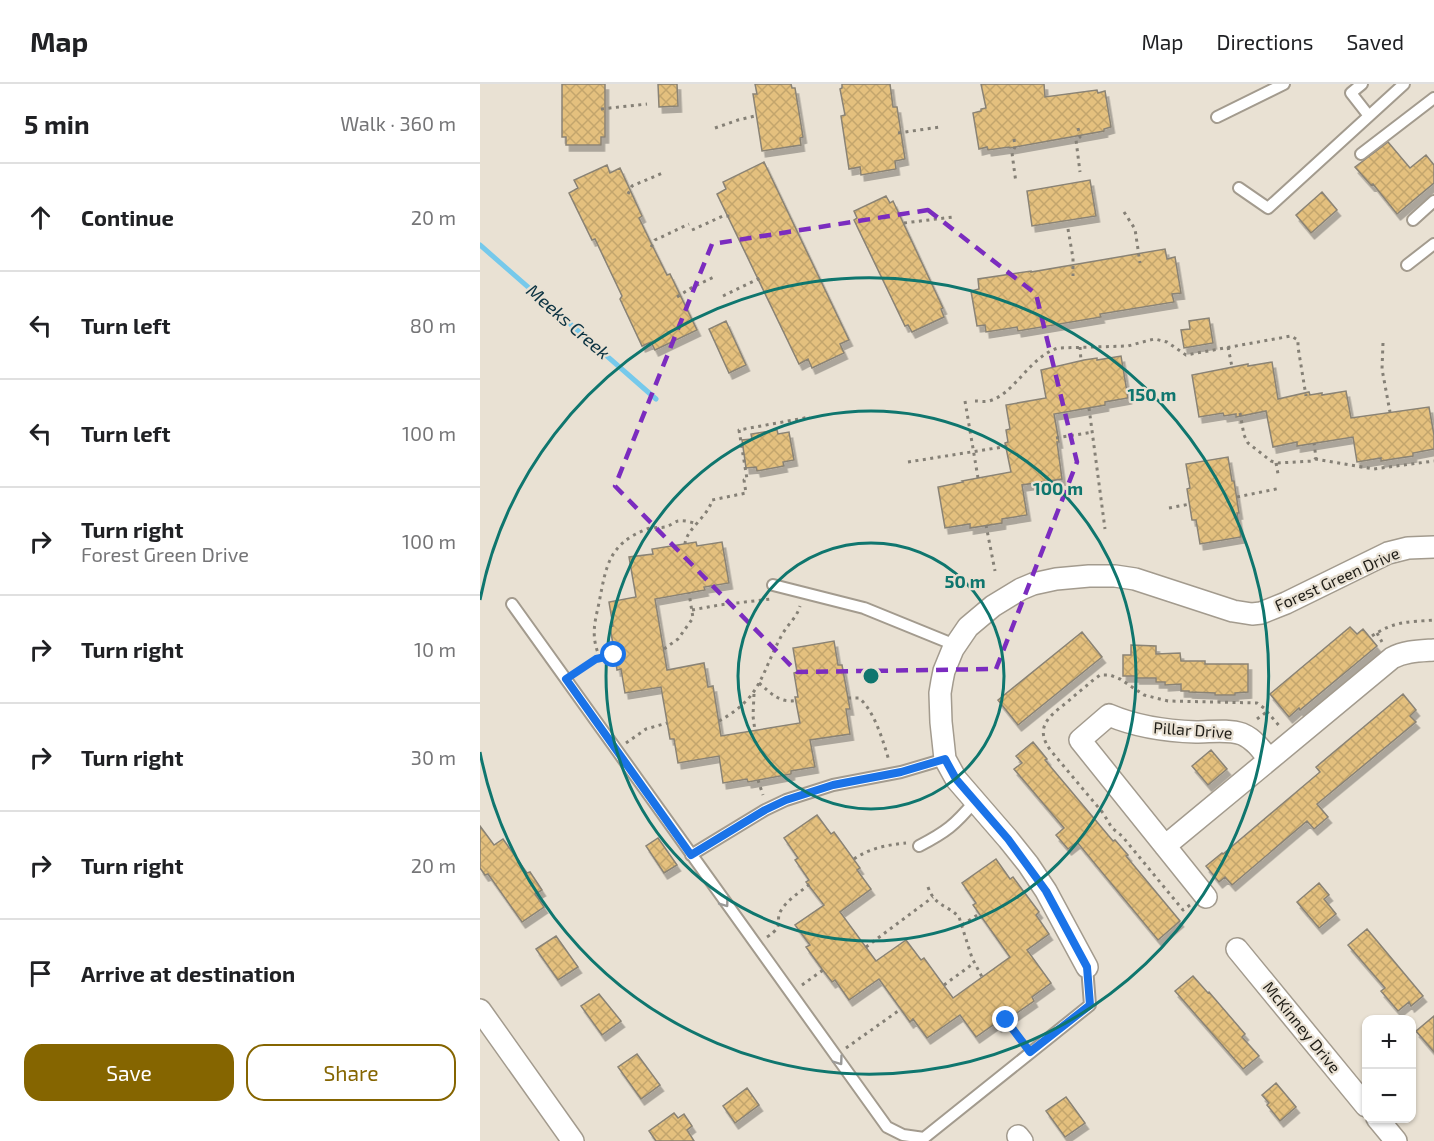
<!DOCTYPE html>
<meta charset="utf-8">
<style>
body{margin:0;font-family:"Exo 2",sans-serif;background:#f2f2f2;color:#202124}
.controls{position:absolute;right:18px;bottom:18px;display:grid;overflow:hidden;border-radius:12px;box-shadow:0 2px 4px #0004}
.controls button{width:54px;height:54px;display:grid;place-items:center;padding:0;border:0;border-bottom:2px solid #e0e0e0;background:#fff;color:#202124;font:30px sans-serif}
.stop{position:absolute;width:18px;height:18px;margin:-14px;border:4px solid #1a73e8;border-radius:50%;background:#fff}
.stop.end{background:#1a73e8;border-color:#fff;box-shadow:0 2px 6px #0008}
.list{margin:0;padding:0;list-style:none}
h2{display:flex;justify-content:space-between;align-items:center;height:78px;margin:0;padding:0 24px;font-size:26px}
h2 small{font-size:20px;font-weight:400;color:#757577}
.list li{display:grid;grid-template-columns:39px 1fr auto;gap:18px;align-items:center;box-sizing:border-box;height:108px;padding:0 24px;border-top:2px solid #e0e0e0}
.list b{display:block;font-size:22px;white-space:nowrap}
.list p{margin:0;font-size:20px;white-space:nowrap;color:#757577}
.list em{font-size:20px;font-style:normal;color:#757577}
.actions{display:flex;gap:12px;padding:18px 24px}
.actions a{flex:1;padding:14px 0;border:2px solid #856500;border-radius:18px;text-align:center;font-size:21px;color:#856500}
.actions .main{background:#856500;color:#fff}
.icon{flex:none;width:33px;height:33px;fill:none;stroke:currentColor;stroke-width:2;stroke-linecap:round;stroke-linejoin:round}
.map{position:relative;flex:none;width:954px;height:1057px;overflow:hidden}
header{display:flex;align-items:center;gap:36px;box-sizing:border-box;height:84px;padding:0 30px;background:#fff;border-bottom:2px solid #e0e0e0}
header strong{font-size:28px}
nav{display:flex;gap:33px;margin-inline-start:auto;font-size:21px}
main{display:flex}
aside{flex:1;background:#fff}
.map>svg:first-child{display:block}
.lines{fill:none;stroke-linecap:round;stroke-linejoin:round}
.stream{stroke:#76c9eb;stroke-width:5}
.building{fill:url(#building-cross-hatch);stroke:#8a8375;stroke-width:1.5;filter:url(#shadow)}
.lane-casing{stroke:#a39b8e;stroke-width:14}
.street-casing{stroke:#a39b8e;stroke-width:24}
.path{stroke:#858076;stroke-width:3;stroke-dasharray:3 4.5;stroke-linecap:butt}
.lane{stroke:#fff;stroke-width:10}
.street{stroke:#fff;stroke-width:21}
.oneway{stroke:#9a9997}
.route{stroke:#1a73e8;stroke-width:8}
.marked{fill:none;stroke:#7b2cbf;stroke-width:4.5;stroke-dasharray:12 8;stroke-linejoin:round}
.ring{fill:none;stroke:#0f766e;stroke-width:3}
.labels{text-anchor:middle;stroke-width:4.5;stroke-linejoin:round;paint-order:stroke}
.street-label{font-size:16px;fill:#1f1d17;stroke:#e9e1d3}
.water-label{font-size:18px;font-style:italic;fill:#0b3241;stroke:#e9e1d3}
.centre{fill:#0f766e;stroke:#e9e1d3;stroke-width:3}
.ring-label{font-size:18px;text-anchor:middle;font-weight:bold;fill:#0f766e;stroke:#e9e1d3;stroke-width:4.5;stroke-linejoin:round;paint-order:stroke}
</style>
<header>
<strong>Map</strong>
<nav><a>Map</a><a>Directions</a><a>Saved</a></nav>
</header>
<main>
<aside>
<h2>5 min<small>Walk · 360 m</small></h2>
<ul class="list">
<li><svg class="icon" aria-label="ahead" viewBox="0 0 24 24"><path d="M12 20V5M6 11l6-6 6 6"/></svg><div><b>Continue</b></div><em>20 m</em></li>
<li><svg class="icon" aria-label="left" viewBox="0 0 24 24"><path d="M17 20v-9H6M10 6l-5 5 5 5"/></svg><div><b>Turn left</b></div><em>80 m</em></li>
<li><svg class="icon" aria-label="left" viewBox="0 0 24 24"><path d="M17 20v-9H6M10 6l-5 5 5 5"/></svg><div><b>Turn left</b></div><em>100 m</em></li>
<li><svg class="icon" aria-label="right" viewBox="0 0 24 24"><path d="M7 20v-9h11M14 6l5 5-5 5"/></svg><div><b>Turn right</b><p>Forest Green Drive</p></div><em>100 m</em></li>
<li><svg class="icon" aria-label="right" viewBox="0 0 24 24"><path d="M7 20v-9h11M14 6l5 5-5 5"/></svg><div><b>Turn right</b></div><em>10 m</em></li>
<li><svg class="icon" aria-label="right" viewBox="0 0 24 24"><path d="M7 20v-9h11M14 6l5 5-5 5"/></svg><div><b>Turn right</b></div><em>30 m</em></li>
<li><svg class="icon" aria-label="right" viewBox="0 0 24 24"><path d="M7 20v-9h11M14 6l5 5-5 5"/></svg><div><b>Turn right</b></div><em>20 m</em></li>
<li><svg class="icon" aria-label="arrive" viewBox="0 0 24 24"><path d="M6 21V4h12l-3 4 3 4H6"/></svg><div><b>Arrive at destination</b></div></li>
</ul>
<div class="actions"><a class="main">Save</a><a>Share</a></div>
</aside>
<div class="map">
<svg width="954" height="1057" viewBox="0 0 954 1057">
<defs>
<pattern id="building-cross-hatch" width="8" height="8" patternUnits="userSpaceOnUse" patternTransform="scale(1.5)"><rect width="8" height="8" fill="#e4c07e"/><path d="M0 0l8 8M0 8l8-8" fill="none" stroke="#c3a56c"/></pattern>
<filter id="shadow"><feDropShadow dx="3.5" dy="6" stdDeviation="0" flood-color="#0004"/></filter>
</defs>
<rect width="100%" height="100%" fill="#e9e1d3"/>
<g class="lines">
<path class="stream" d="M0 161 176 315"/>
</g>
<path class="building" d="M82 0H125V53H121V61H86V53H82Z
M178 0H197L198 22 179 23Z
M275 0H311L312 4H315L323 53 320 54 321 61 282 67 273 10H277Z
M362 0H410L413 23H417L425 75 415 77 416 85 381 91 380 83 369 85 361 32 365 31 360 5 362 4Z
M501 0H564L565 13 617 6 618 9 625 7 631 43 624 45V47L530 64 529 63 508 66 507 63 499 65 493 29 501 27V25L506 24Z
M908 58 930 84 946 71 954 81V99L917 130 893 100 891 101 875 83Z
M284 78 369 256 360 260 364 269 332 284 328 275 319 280 237 110 246 105 243 98Z
M127 81 130 89 140 84 162 132 159 134 176 169 187 191 190 190 217 246 175 266 171 258 162 262 140 215 142 212 115 155 112 156 89 109 98 104 94 96Z
M610 96 616 132 552 142 547 107Z
M842 108 857 126 831 149 816 131Z
M406 112 410 119 413 117 463 224 461 225 464 233 432 248 428 241 425 242 374 136 377 134 374 127Z
M685 165 687 175 695 173 701 209 692 210 694 218 620 230 621 233 538 247 537 243 506 248 505 241 497 242 491 207 499 205 498 195 551 187V188Z
M729 234 733 259 704 264 701 246 710 245 709 237Z
M246 237 266 281 249 289 229 245Z
M641 272 648 314 625 318V321L574 330 579 358H577L582 395 542 401 547 431 522 435V439L490 444V440L465 444 458 403 483 398 482 397 531 388 525 359 528 358 526 346 530 345 526 321 566 314 561 286 604 276 617 274V276Z
M792 278 798 315 829 308 830 311 842 309V311L866 307 871 334 949 323 954 351V365L933 369V372L913 375 901 377V374L877 378 873 353 817 362V358L793 363 786 327 756 333V330L744 332 743 329 719 333 712 291 768 280V282Z
M297 346 298 350 309 348 314 376 303 378 304 382 277 387 276 383 266 384 262 356 272 355 271 350Z
M748 373 752 397H754L759 429H757L761 453 720 460 716 436H712L707 405 710 404 706 380Z
M216 458 217 462 242 458 249 499 224 503 225 506 175 515 187 586 224 579 228 603 233 602 241 652 320 639 315 613H318L314 589 317 588 313 564 354 557 358 581H362L370 625H366L370 650 330 656 335 683 311 687V690L268 698 267 695 243 699 239 672 198 679 194 655H190L181 603 145 609 141 585 137 586 134 566 130 543 133 542 129 518 156 513 149 473 173 470 172 465Z
M870 543 877 550 883 545 897 562 820 626 819 624 809 633 790 610Z
M602 548 622 573 538 641 518 616Z
M651 561 676 562V570L700 569 701 577H725V580H768V608L755 609V611H735V609L709 608V607H701V600L685 601V598H676V594H656V592H643V571H651Z
M923 610 936 626 930 632 936 638 837 720 848 733 834 745 827 737 752 801 745 793 739 798 726 782 742 769 743 770 840 688 836 683Z
M553 658 567 675 565 676 633 757 635 756 648 771 646 772 700 837 678 856 597 758 588 765 576 751 584 744 534 685 542 679 536 672Z
M731 666 747 685 728 701 712 682Z
M337 731 351 750 354 748 380 784 377 786 391 805 360 828 396 877 426 856 441 876 444 874 473 914 530 873 493 821 496 819 482 799 516 775 530 795 533 793 544 808 559 828 556 831 569 850 547 866 571 899 552 913 554 917 518 942 516 939 496 953 480 931 447 954 433 935 430 938 399 895 369 916 355 896 352 898 342 885 326 863 330 861 315 841 344 821 326 798 329 796 315 776 318 774 304 754Z
M0 742 14 761 23 755 47 789 50 788 62 806 55 810 64 823 42 838 8 790 5 791 0 784Z
M178 754 197 781 184 789 166 762Z
M839 799 849 811 844 815 856 830 839 844 817 818Z
M887 845 943 912 931 922 929 918 918 927 901 907 905 904 868 861Z
M76 852 98 883 78 896 56 865Z
M713 892 728 909 729 908 765 950 762 953 779 972 763 985 695 907Z
M119 910 141 937 122 951 101 922Z
M954 932V968L936 947Z
M157 970 180 1001 161 1015 138 983Z
M796 999 816 1023 800 1037 787 1021 789 1019 782 1011Z
M267 1004 279 1021 255 1039 243 1022Z
M586 1013 605 1039 585 1053 566 1027Z
M194 1029 198 1034 204 1030 212 1042 207 1046 214 1057H176L169 1047Z"/>
<g class="lines">
<g class="lane-casing">
<path id="lane" d="M882 0 871 9 889 32
M737 33 804 0
M881 70 954 14
M759 104 788 124 924 0
M933 136 954 117
M927 181 954 160
M293 501 384 524 475 561
M32 520 407 1043 423 1051 444 1054 610 921 607 883
M439 762C466 748 475 741 495 717
M211 771 285 726 306 716 353 701 421 688 465 675"/>
</g>
<g class="street-casing">
<path id="street" d="M685 762 789 676
M726 813 600 656 629 631C657 643 686 647 716 648 731 648 748 645 762 650 774 655 782 666 789 676L912 574C925 567 939 567 954 566
M757 865 886 1022
M607 883 566 807 548 780 528 755 476 695 465 675 461 638 460 609 462 597 464 587 473 565 488 543 513 522 541 505 553 500 576 495 609 492H635L655 495 753 527 772 530 781 529 806 519 908 469 928 464 954 463
M0 926 93 1057
M897 1034 916 1057
M538 1052 542 1057"/>
</g>
<path class="path" d="M121 25 167 20
M235 44 258 36 275 32
M598 44 600 53 596 56 600 88
M418 49 460 43
M534 55 535 63 532 69 536 99
M148 110 152 102 185 88
M644 128 655 145 660 179
M424 139 473 133
M588 145 593 174V192
M212 146 243 132H252
M171 163 175 156 209 140
M243 212 280 194
M197 213 211 204 234 193
M903 259 902 285 910 328
M600 263 601 277
M748 263 752 283
M485 317 498 394
M495 317C499 317 504 318 509 317 535 310 549 273 578 264L648 262 670 256 675 255 687 258 706 271 811 252 818 256V263L826 312
M609 324 625 445
M760 329 764 351 768 359 791 377 798 379 833 377 836 374 834 359
M576 354 613 348
M835 375 894 385 954 377
M428 378 529 362
M796 379 798 390
M757 413 801 404
M689 424 710 420
M506 441 515 487
M205 460C206 445 228 433 232 416L266 409 264 396 267 395 259 346 330 333
M212 526 239 521 291 515
M897 549 902 558
M892 552C914 537 928 538 954 536
M184 565 198 555 213 534 209 509
M120 574C111 553 114 541 119 519 126 483 128 460 167 445 173 443 179 444 185 443 190 442 194 438 198 437 204 436 211 438 217 440
M95 588 116 575 134 571
M279 599C292 610 300 620 318 616
M274 610 273 632 275 647
M368 614H379C394 626 404 659 409 677
M777 635 788 627
M239 637C283 613 281 588 303 549 309 539 317 533 320 522
M146 659 166 645 187 639
M278 696 283 711
M374 775C390 764 407 761 426 759
M448 803C455 823 468 821 479 833L492 874 502 893
M710 821 703 826 642 752 632 744 623 729 571 667C554 644 568 633 586 619 595 611 604 604 612 597L620 591H630L640 595 664 611 688 617 777 619 784 624 801 644
M482 841 499 830
M287 853C307 840 293 837 302 825 309 814 322 807 331 799
M386 863 453 813
M322 901 343 886
M464 901 494 879
M526 936 543 959
M366 964 421 925"/>
<use href="#lane" class="lane"/>
<use href="#street" class="street"/>
</g>
<defs><path id="oneway-chevron" d="M-2-3.5L2.5 0L-2 3.5" fill="none" stroke-width="1.6" stroke-linecap="round" stroke-linejoin="round" transform="scale(1.5)"/></defs>
<g class="oneway">
<use href="#oneway-chevron" transform="translate(245 819) rotate(54)"/>
<use href="#oneway-chevron" transform="translate(359 977) rotate(54)"/>
</g>
<g class="lines">
<path class="route" d="M134 571 116 575 86 595 211 771 285 726 306 716 353 701 421 688 465 675 476 695 528 755 566 807 607 883 610 921 550 968 526 936"/>
</g>
<path class="marked" d="M448 126 556 210 597 378 516 585 317 588 135 402 232 160Z"/>
<g class="ring">
<circle cx="391" cy="592" r="133"/>
<circle cx="391" cy="592" r="265"/>
<path d="M0 516A398 398 0 1 1 0 668"/>
</g>
<g class="labels">
<g class="street-label">
<text transform="translate(857 495) rotate(-24)" y="6">Forest Green Drive</text>
<text transform="translate(713 646) rotate(4)" y="6">Pillar Drive</text>
<text transform="translate(822 943) rotate(51)" y="6">McKinney Drive</text>
</g>
<g class="water-label">
<text transform="translate(88 238) rotate(41)" y="6">Meeks Creek</text>
</g>
</g>
<circle cx="391" cy="592" r="9" class="centre"/>
<g class="ring-label">
<text x="672" y="317">150 m</text>
<text x="578" y="411">100 m</text>
<text x="485" y="504">50 m</text>
</g>
</svg>
<div class="controls">
<button>+</button>
<button>−</button>
</div>
<div class="stop" style="left:134px;top:571px"></div>
<div class="stop end" style="left:526px;top:936px"></div>
</div>
</main>
